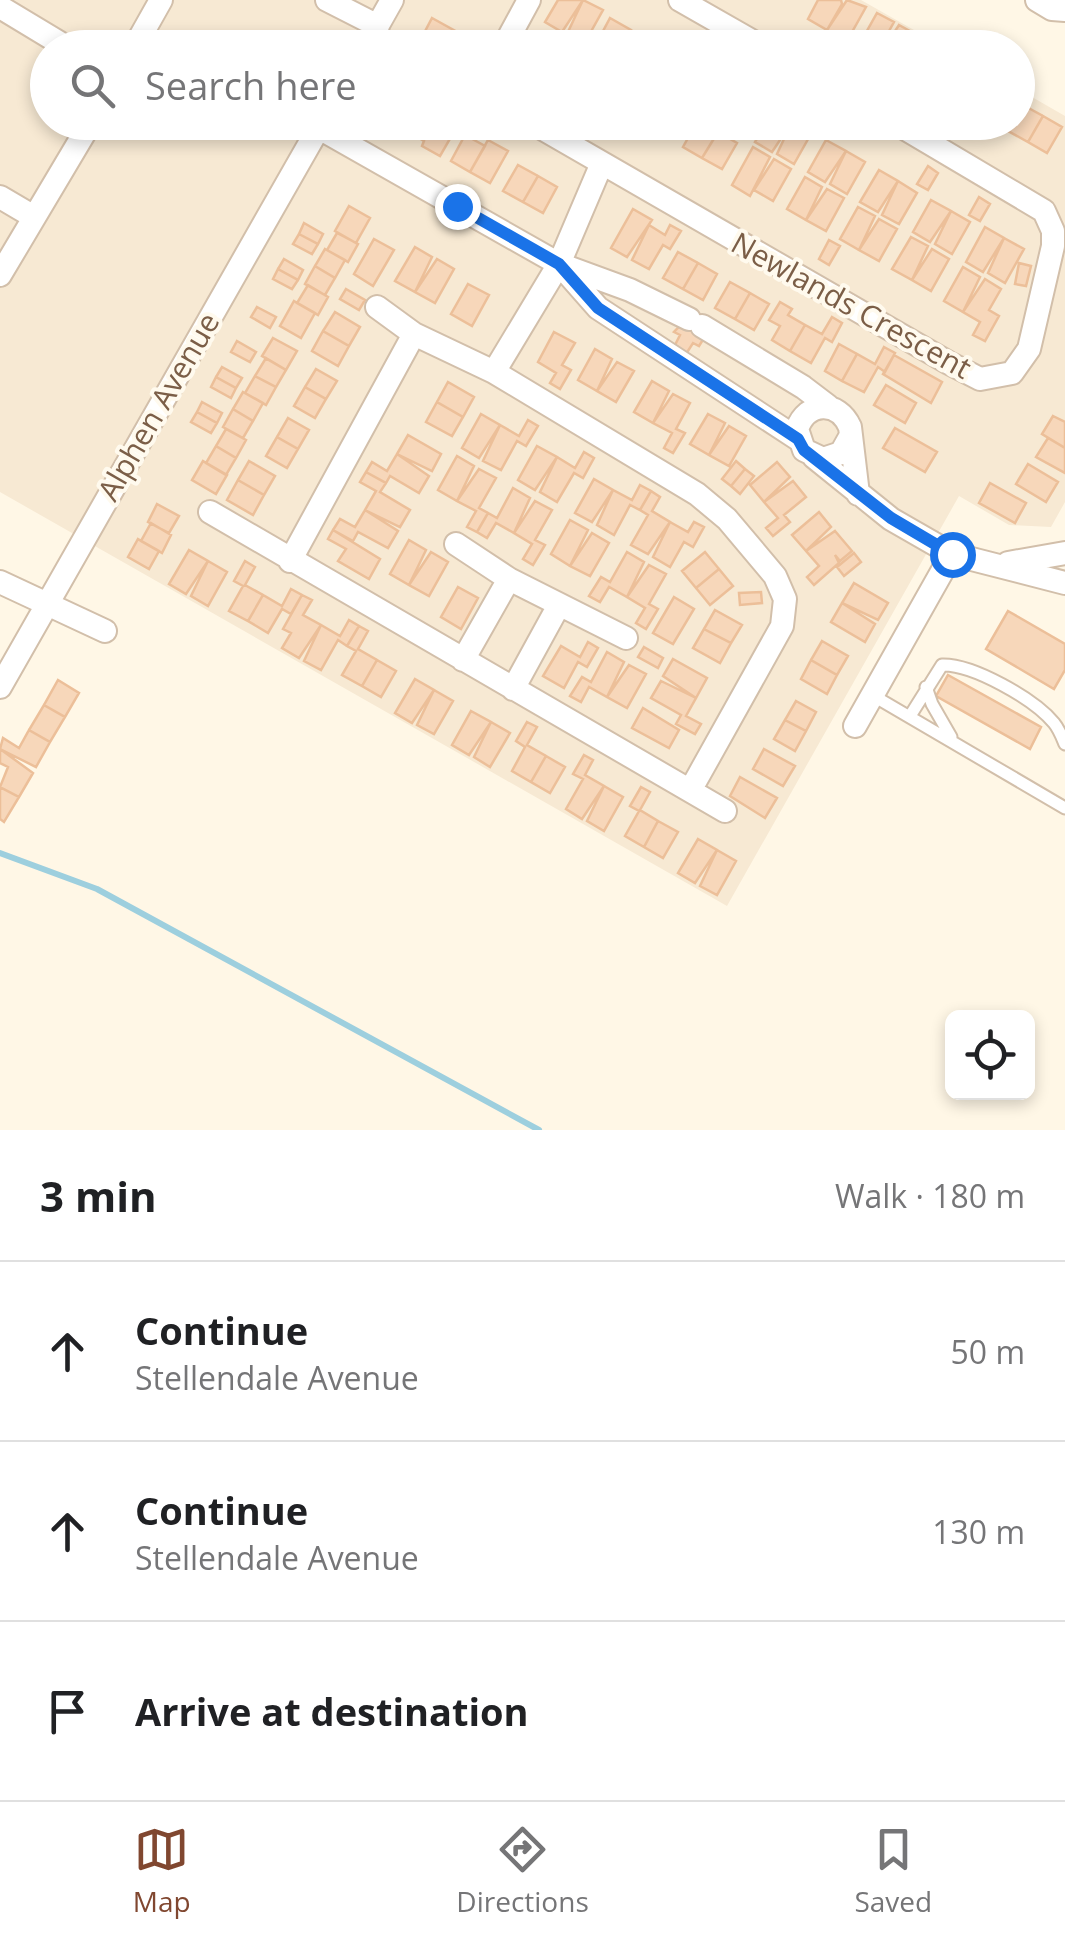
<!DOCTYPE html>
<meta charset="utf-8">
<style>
body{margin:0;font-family:"Open Sans",sans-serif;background:#f6f6f6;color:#202124}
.controls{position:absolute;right:30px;bottom:30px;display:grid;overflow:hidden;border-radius:15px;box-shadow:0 5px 15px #0003}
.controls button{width:90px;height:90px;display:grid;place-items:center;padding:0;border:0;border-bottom:2px solid #e0e0e0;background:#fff;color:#202124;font:50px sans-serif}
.stop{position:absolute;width:30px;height:30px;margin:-22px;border:8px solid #1a73e8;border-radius:50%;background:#fff}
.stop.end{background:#1a73e8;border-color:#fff;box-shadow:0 2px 10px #0008}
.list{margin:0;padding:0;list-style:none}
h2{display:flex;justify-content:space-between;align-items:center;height:130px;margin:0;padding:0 40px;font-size:42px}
h2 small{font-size:32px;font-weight:400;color:#757577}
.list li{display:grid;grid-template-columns:65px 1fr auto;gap:30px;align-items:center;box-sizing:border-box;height:180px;padding:0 40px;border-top:2px solid #e0e0e0}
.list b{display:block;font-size:38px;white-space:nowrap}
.list p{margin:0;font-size:32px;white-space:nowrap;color:#757577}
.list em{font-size:32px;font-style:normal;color:#757577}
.icon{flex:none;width:55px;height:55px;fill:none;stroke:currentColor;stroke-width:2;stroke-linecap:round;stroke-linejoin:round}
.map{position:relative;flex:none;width:1065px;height:1130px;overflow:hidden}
.search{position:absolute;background:#fff;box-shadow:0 5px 15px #0003;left:30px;right:30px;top:30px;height:110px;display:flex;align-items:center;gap:25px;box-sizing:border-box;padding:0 35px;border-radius:55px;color:#757577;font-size:38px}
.sheet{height:670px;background:#fff}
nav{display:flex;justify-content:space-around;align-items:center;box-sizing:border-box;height:140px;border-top:2px solid #e0e0e0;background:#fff;font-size:28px;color:#757577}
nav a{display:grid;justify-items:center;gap:5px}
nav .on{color:#804730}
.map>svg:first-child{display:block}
.residential{fill:#f7e9d3}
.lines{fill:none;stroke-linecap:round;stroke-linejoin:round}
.stream{stroke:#9dcfde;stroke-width:6}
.building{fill:#f7d7ba;stroke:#ecbf99;stroke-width:2.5}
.service-casing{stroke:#d2bfaa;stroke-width:15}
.minor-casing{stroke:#d2bfaa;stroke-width:26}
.service{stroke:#fff;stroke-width:11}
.minor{stroke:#fff;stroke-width:22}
.route{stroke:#1a73e8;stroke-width:12}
.labels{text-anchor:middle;stroke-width:8;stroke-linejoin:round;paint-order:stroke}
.street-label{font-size:30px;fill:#7b5e47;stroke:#fffaee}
</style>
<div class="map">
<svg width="1065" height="1130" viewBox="0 0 1065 1130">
<rect width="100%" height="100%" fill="#fff7e6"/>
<path class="residential" d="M0 0H861L944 47 48 48V122H1018V89L1065 116V502L1051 527 1009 525 959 496 727 906 0 492Z"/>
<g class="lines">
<path class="stream" d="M0 853 97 889 539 1130"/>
</g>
<path class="building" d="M558 0H583L562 32 545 22Z
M583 0 603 10 584 44 567 34Z
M818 0H841L842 4 827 30 808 19Z
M847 0 866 7 847 41 827 30Z
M877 13 894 22 889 31 892 33 884 48H864L859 45Z
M432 18 459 33 450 48H440L422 37Z
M610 18 631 30 621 48H594Z
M899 25 917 35 909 48H884Z
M1023 105 1043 116 1028 142 1008 131 1014 122H1018Z
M1043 116 1062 127 1047 153 1028 142Z
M391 122H429L425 129 429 131 432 127 451 137 440 156 422 146 424 141Z
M697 122 718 132 702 158 683 147Z
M767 122H792L772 152 755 142Z
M792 122 812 132 794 164 777 154Z
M718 132 737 143 722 169 702 158Z
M465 135 485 146 470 172 451 161Z
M488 140 508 151 490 183 470 172Z
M826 140 846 151 825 182 808 172Z
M753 147 770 157 750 196 732 185Z
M846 151 865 162 847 194 830 184Z
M774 159 791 169 773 201 754 190Z
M518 165 538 176 523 202 503 191Z
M928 166 938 173 928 190 917 184Z
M879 170 898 181 878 212 860 202Z
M538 176 557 187 543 213 523 202Z
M805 177 822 187 806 220 787 209Z
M898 181 917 193 899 224 882 215Z
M827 189 844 198 826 231 806 220Z
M979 197 990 204 980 221 969 215Z
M931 200 951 211 930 242 913 232Z
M349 206 370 218 356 243 335 231Z
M858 207 875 216 859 250 840 239Z
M633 209 652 220 627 257 611 248Z
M951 211 970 222 952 254 935 244Z
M879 219 897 229 879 261 859 250Z
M304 223 323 234 318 244 299 234Z
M649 225 665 235 670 225 681 231 670 249 663 245 649 269 632 260Z
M985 227 1004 238 983 272 966 262Z
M337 233 358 244 348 262 327 250Z
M299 234 318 244 312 254 293 244Z
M911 237 928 246 912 280 892 269Z
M1004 238 1024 249 1005 283 988 273Z
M374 239 394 250 373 286 354 274Z
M829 240 840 246 829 265 819 259Z
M415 247 432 257 415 292 395 281Z
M325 249 345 260 335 278 315 266Z
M932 249 949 259 931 291 912 280Z
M678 252 698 263 683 289 663 278Z
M284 259 303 270 298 280 278 269Z
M437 259 454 269 435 303 415 292Z
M698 263 717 274 703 300 683 289Z
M1019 263 1031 266 1026 286 1015 284Z
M315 266 335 278 325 295 305 284Z
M963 267 980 277 963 312 944 301Z
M278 269 298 280 292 289 273 279Z
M985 279 1001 289 989 310 999 316 985 341 973 335 980 322 963 312Z
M730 282 750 293 735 319 715 308Z
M468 284 489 295 472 326 451 314Z
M308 285 328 297 318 315 297 303Z
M346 289 365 300 359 310 340 299Z
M750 293 769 304 754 330 735 319Z
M294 301 315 313 301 338 280 326Z
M780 302 792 309 788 315 805 325 790 351 772 340 780 326 769 320Z
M257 307 276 317 270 328 251 317Z
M694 311 707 318 704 338 699 346 693 343 686 354 674 347 680 335 674 332Z
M335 312 360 327 349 346 323 331Z
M832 317 842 323 832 342 825 338 811 363 790 351 805 325 822 334Z
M323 331 349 346 338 366 312 351Z
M554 332 575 343 562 365 571 370 560 389 550 383 556 373 538 362Z
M273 338 297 351 286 370 262 356Z
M237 341 256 352 250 362 231 352Z
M839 344 857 354 842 381 825 371Z
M884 347 895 353 885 372 878 367 864 392 842 381 857 354 875 364Z
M595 349 612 359 597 391 578 380Z
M894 355 942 382 931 403 883 374Z
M266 358 286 370 276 387 255 376Z
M617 362 634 371 616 402 597 391Z
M222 367 242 378 236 388 216 377Z
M316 369 337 381 326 399 305 387Z
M255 376 276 387 266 405 245 393Z
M216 377 236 388 231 398 211 387Z
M652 381 669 391 653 423 634 412Z
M448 382 474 397 463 417 437 402Z
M886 385 916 403 905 423 874 405Z
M305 387 326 399 315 418 294 406Z
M243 392 263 403 253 421 233 409Z
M673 394 690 403 676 429 685 433 673 453 664 448 672 433 653 423Z
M202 402 222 413 217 423 197 412Z
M437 402 463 417 452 436 426 422Z
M233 409 253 421 243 438 223 427Z
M197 412 217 423 211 433 191 422Z
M481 414 500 425 479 458 462 448Z
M708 414 725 423 709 455 690 444Z
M1053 416 1065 422V448L1042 434Z
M288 418 309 430 298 449 277 437Z
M528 420 538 426 526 446 517 441 501 470 483 461 500 425 519 436Z
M729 426 746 436 729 466 709 455Z
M895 428 937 452 925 472 883 448Z
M226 429 246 440 236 458 216 446Z
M408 435 441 454 432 471 397 454Z
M277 437 298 449 287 468 266 456Z
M1048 438 1065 448V473L1036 457Z
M216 446 236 458 226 475 206 463Z
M537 446 557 457 535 490 518 480Z
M584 452 594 458 583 478 574 473 557 502 540 492 557 457 575 468Z
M397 454 429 476 419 493 390 476 386 483 366 472 372 462 387 471Z
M457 456 474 466 457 501 438 490Z
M203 461 227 475 216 494 192 480Z
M249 461 275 476 264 495 238 480Z
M736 461 745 469 731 486 722 479Z
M777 462 790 477 764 502 750 485Z
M1028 464 1058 482 1046 502 1016 484Z
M479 469 496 478 479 508 488 513 477 532 467 527 476 511 457 501Z
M745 469 754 476 740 494 731 486Z
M366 472 386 483 380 492 410 510 400 527 365 510 376 491 360 482Z
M594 479 613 490 592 522 575 513Z
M238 480 264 495 253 515 227 500Z
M793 481 806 497 784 515 790 522 773 536 766 528 778 518 764 502Z
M990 483 1026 503 1015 523 979 503Z
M640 485 651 491 640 510 630 505 614 535 597 525 613 490 632 500Z
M513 488 530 498 514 533 496 523 487 538 477 532 488 513 497 518Z
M651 491 660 497 652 511 670 522 648 554 631 545 648 515 640 510Z
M535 501 552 510 535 540 545 545 533 565 523 559 532 544 514 533Z
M157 504 179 516 169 533 148 522Z
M365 510 398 531 388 548 358 532 353 541 333 530 340 519 355 527Z
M819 512 831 527 806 551 792 535Z
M570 520 588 530 570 566 551 554Z
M670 522 688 532 694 522 704 527 693 547 684 542 670 567 653 557Z
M151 523 171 535 162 553 141 541Z
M333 530 380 559 369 579 338 561 346 549 328 539Z
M835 531 852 551 840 561 835 555 839 563 814 585 807 577 819 566 806 551Z
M592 533 609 543 590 576 570 566Z
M138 539 159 551 149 569 128 557Z
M409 540 426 550 409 585 390 574Z
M189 550 208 561 186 594 169 584Z
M431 552 448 562 429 596 409 585Z
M627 552 644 562 627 597 609 587 600 602 589 596 601 577 610 582Z
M705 552 719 569 696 588 682 571Z
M854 553 861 562 844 576 837 567Z
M208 561 227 572 208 606 191 596Z
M245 561 255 567 245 585 263 595 248 621 229 611 243 586 234 581Z
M649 565 666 574 649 604 658 609 646 629 636 623 645 608 627 597Z
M719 569 733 586 710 605 696 588Z
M854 583 888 603 878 620 842 603Z
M458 587 478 598 461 629 441 617Z
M291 589 302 595 291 614 282 609 268 633 248 621 263 595 282 606Z
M761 592 762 603 740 605 739 593Z
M302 595 312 600 303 615 321 625 299 658 282 648 291 633 283 629Z
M674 597 694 609 673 644 653 633Z
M842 603 875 624 865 642 831 622Z
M715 610 742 625 731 643 704 629Z
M1008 611 1065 644V670L1054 689 986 649Z
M349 620 359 626 347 646 338 640 321 670 304 661 321 625 340 636Z
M359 626 368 631 358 649 377 660 362 686 342 675 356 651 347 646Z
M704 629 731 643 720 663 693 648Z
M822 641 848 656 837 675 811 660Z
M588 642 598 648 587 667 578 662 564 688 543 676 561 646 580 657Z
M644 647 663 658 658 668 638 657Z
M607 652 624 662 607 697 589 687 581 702 570 696 582 677 591 682Z
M673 659 707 678 696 698 663 676Z
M377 660 396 671 381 697 362 686Z
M811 660 837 675 827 694 801 679Z
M629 665 646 674 627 708 607 697Z
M948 675 1041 727 1030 749 936 696Z
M415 679 434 690 412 723 395 713Z
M58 680 79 693 65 717 44 705Z
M661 681 696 698 686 716 701 724 695 734 676 724 681 715 651 698Z
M434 690 453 701 434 734 417 725Z
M796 701 816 712 806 731 785 720Z
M44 705 65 717 50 742 29 730Z
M643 708 679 730 669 748 632 728Z
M471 711 491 722 469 755 452 745Z
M785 720 806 731 795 751 774 739Z
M491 722 510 733 490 767 474 757Z
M527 722 537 727 527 745 546 756 531 782 512 771 525 747 516 741Z
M29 730 50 742 36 767 0 749 3 738 19 748Z
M0 749 33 773 19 797 0 787 8 767 0 763Z
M764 749 795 766 783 786 753 769Z
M584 755 593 760 585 775 604 786 582 819 566 809 583 779 573 774Z
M546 756 565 767 550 793 531 782Z
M740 777 777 798 765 818 730 796Z
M604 786 623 797 604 831 587 821Z
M0 787 19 797 4 822 0 819Z
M641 787 650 792 640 810 658 821 644 847 625 836 639 811 630 806Z
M658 821 678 832 663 858 644 847Z
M698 839 717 850 695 883 678 873Z
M717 850 736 861 717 895 700 886Z"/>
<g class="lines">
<g class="service-casing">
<path id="service" d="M926 687 932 704 951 737
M872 695 1065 808
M910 716 942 665C973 664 1034 699 1054 723 1059 729 1062 737 1065 744"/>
</g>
<g class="minor-casing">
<path id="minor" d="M327 0 378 26
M680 0 764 48
M1037 0 1052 9 1065 10
M0 7 68 48
M134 48 161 0
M365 48 392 0
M503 48 529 0
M531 122 949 363 980 379 1012 373 1029 349 1053 246V231L1044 211 894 122
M319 128 559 264 630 290 689 319
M0 197 34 217
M561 266 598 308 798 439
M0 275 91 122
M377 307 414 334 494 372 697 494 727 519 775 576 785 599 782 626 691 789
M702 326 803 387 828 406
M494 372 559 264 602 163
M850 437 841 453 823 459 804 450 797 429C807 401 838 400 850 427L858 494
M814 457 891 519 952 554 1065 583
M210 512 725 811
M456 544 509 579 626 638
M290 561 414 334
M1008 563 1065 553
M0 582 105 631
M463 660 509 579
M0 687 322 122
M513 689 559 605
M855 726 952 554"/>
</g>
<use href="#service" class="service"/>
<use href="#minor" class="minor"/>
</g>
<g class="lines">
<path class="route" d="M457 206 559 264 598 308 798 439 804 450 891 518 952 554"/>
</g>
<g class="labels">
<g class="street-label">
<text transform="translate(851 306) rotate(29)" y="10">Newlands Crescent</text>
<text transform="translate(159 407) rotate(-60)" y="10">Alphen Avenue</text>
</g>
</g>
</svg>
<div class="controls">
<button><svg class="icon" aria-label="locate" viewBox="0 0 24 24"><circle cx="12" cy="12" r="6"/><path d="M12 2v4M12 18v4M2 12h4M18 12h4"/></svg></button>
</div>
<div class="stop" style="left:952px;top:554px"></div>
<div class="stop end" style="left:457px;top:206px"></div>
<div class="search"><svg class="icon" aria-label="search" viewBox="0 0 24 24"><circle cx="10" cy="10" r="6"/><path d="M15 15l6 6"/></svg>Search here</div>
</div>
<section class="sheet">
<h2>3 min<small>Walk · 180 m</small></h2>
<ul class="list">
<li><svg class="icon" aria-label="ahead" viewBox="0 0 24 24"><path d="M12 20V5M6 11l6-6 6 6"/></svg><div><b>Continue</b><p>Stellendale Avenue</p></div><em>50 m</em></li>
<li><svg class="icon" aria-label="ahead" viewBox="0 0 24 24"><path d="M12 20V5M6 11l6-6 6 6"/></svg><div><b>Continue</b><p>Stellendale Avenue</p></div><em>130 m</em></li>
<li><svg class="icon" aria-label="arrive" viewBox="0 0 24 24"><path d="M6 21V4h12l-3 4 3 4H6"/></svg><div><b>Arrive at destination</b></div></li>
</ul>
</section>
<nav>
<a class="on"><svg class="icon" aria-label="map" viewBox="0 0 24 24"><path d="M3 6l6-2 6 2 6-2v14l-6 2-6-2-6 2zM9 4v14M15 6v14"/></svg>Map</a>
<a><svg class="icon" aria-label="directions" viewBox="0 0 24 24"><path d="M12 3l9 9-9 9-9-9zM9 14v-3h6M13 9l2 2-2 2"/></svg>Directions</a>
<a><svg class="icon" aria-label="saved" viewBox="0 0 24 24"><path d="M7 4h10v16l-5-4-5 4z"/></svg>Saved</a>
</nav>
